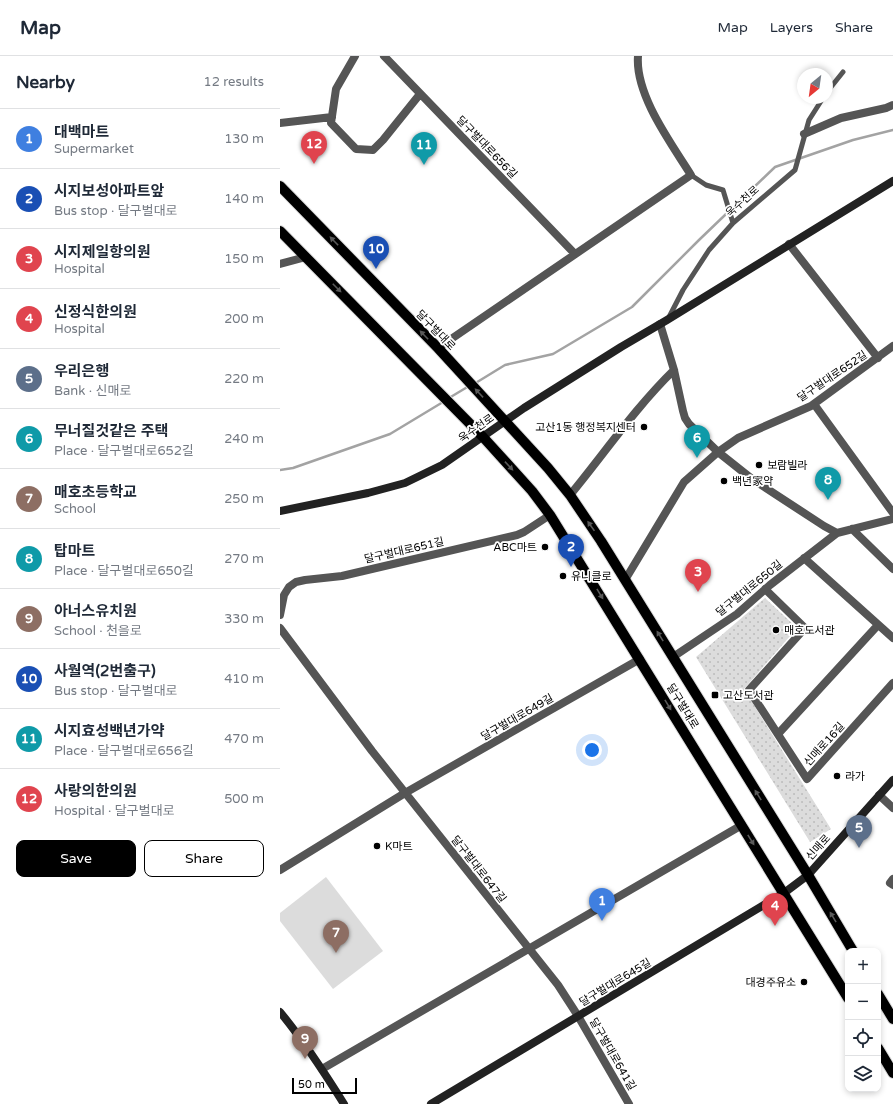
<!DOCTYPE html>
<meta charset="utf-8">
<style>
body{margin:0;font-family:"Varela Round","Noto Sans KR",sans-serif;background:#f2f2f3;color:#1f2937}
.controls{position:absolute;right:12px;bottom:12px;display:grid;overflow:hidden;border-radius:8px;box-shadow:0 2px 6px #0003}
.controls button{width:36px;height:36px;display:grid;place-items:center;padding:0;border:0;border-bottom:1px solid #e0e1e3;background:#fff;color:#1f2937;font:20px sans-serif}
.compass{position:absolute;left:517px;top:12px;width:36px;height:36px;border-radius:50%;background:#fff;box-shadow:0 2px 6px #0003;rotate:209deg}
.scale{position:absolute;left:12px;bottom:10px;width:65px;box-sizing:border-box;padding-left:4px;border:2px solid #000;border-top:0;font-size:11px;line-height:14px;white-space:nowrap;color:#000;-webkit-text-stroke:3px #fff;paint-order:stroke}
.you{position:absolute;left:312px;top:694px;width:14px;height:14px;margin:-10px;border:3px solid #fff;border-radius:50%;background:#1a73e8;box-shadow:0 0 0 6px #1a73e833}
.badge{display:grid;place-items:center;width:26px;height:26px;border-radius:50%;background:#000;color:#fff;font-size:13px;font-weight:700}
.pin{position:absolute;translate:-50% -33px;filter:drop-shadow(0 1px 2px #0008)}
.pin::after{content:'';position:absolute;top:21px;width:14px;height:12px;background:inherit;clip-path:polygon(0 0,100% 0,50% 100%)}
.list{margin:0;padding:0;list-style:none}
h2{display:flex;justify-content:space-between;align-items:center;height:52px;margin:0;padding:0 16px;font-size:17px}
h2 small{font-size:13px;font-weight:400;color:#747a83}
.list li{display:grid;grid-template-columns:26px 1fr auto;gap:12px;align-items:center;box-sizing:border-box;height:60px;padding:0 16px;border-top:1px solid #e0e1e3}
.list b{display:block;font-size:15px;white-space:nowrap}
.list p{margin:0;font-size:13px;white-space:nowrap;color:#747a83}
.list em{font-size:13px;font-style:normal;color:#747a83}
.actions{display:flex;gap:8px;padding:12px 16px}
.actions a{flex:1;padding:9px 0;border:1px solid #000;border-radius:8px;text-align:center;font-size:14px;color:#000}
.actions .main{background:#000;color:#fff}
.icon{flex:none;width:22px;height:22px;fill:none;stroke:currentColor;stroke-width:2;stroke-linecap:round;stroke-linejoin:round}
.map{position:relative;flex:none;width:613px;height:1048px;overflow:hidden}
header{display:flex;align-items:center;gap:24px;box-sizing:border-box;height:56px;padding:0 20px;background:#fff;border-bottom:1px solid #e0e1e3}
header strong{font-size:19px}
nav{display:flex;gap:22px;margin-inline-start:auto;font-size:14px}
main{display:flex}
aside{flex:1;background:#fff}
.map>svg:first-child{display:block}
.green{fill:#dcdcdc}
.park{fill:url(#park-dots)}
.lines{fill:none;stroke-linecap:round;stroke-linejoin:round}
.stream{stroke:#a3a3a3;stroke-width:2.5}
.primary-casing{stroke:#dbdbdb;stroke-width:12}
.lane{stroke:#555;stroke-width:5}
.street{stroke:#555;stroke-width:8}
.secondary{stroke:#222;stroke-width:8}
.primary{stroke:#000;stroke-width:10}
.oneway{fill:#595959}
.poi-dot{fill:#000;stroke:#fff;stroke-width:1.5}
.labels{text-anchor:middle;stroke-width:3.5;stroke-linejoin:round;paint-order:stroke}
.street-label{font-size:11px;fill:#000;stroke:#fff}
.poi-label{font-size:11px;fill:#000;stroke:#fff;text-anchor:start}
</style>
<header>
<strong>Map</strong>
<nav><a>Map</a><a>Layers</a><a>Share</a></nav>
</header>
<main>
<aside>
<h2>Nearby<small>12 results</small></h2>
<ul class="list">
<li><span class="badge" style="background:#3f7fe0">1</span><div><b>대백마트</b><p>Supermarket</p></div><em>130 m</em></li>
<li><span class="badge" style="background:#1a4fb4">2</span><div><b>시지보성아파트앞</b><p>Bus stop · 달구벌대로</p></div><em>140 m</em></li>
<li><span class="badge" style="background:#e0444e">3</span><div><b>시지제일항의원</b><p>Hospital</p></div><em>150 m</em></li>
<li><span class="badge" style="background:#e0444e">4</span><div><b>신정식한의원</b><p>Hospital</p></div><em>200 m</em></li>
<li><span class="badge" style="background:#5c6f8a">5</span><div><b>우리은행</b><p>Bank · 신매로</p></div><em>220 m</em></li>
<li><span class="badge" style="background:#0f9aa8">6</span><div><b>무너질것같은 주택</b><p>Place · 달구벌대로652길</p></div><em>240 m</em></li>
<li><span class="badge" style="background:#8d6e63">7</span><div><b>매호초등학교</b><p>School</p></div><em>250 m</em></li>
<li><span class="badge" style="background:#0f9aa8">8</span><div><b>탑마트</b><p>Place · 달구벌대로650길</p></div><em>270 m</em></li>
<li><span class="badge" style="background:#8d6e63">9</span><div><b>아너스유치원</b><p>School · 천을로</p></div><em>330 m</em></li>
<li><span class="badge" style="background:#1a4fb4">10</span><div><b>사월역(2번출구)</b><p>Bus stop · 달구벌대로</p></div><em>410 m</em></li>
<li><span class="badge" style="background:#0f9aa8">11</span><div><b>시지효성백년가약</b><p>Place · 달구벌대로656길</p></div><em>470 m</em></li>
<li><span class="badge" style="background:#e0444e">12</span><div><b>사랑의한의원</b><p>Hospital · 달구벌대로</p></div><em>500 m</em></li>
</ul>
<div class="actions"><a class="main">Save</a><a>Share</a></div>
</aside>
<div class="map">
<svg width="613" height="1048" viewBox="0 0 613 1048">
<defs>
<pattern id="park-dots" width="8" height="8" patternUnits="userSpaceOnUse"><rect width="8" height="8" fill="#dcdcdc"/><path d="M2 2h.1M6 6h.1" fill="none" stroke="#bbb" stroke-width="1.8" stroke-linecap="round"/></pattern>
</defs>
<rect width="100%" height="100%" fill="#fff"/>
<path class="green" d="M46 821 103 895 53 933 0 865V857Z"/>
<path class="park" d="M485 542 517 572 464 633 551 773 530 786 416 601Z"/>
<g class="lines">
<path class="stream" d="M194 328 225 309 273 298 352 251 419 184 495 111 573 84 613 74
M169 342 189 330
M0 414 13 412 110 378 163 346"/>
<g class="primary-casing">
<path id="primary" d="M0 130 158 292 268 412 290 439 321 485 528 819 573 895
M0 175 203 381 252 435 270 459 568 942
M598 938 613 963
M598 992 613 1017"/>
</g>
<path class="lane" d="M547 36 563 16
M411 119 426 129 443 134 453 167
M388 263 403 234 429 194 453 167 515 114 529 64 543 42"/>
<path class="street" d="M75 0 56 33 51 67 76 93 93 94 103 84 140 38
M104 0 295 198
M0 67 52 61
M524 78 561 62 606 52 613 49
M509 188 598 302
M0 208 26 201
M380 268 394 314 403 355 405 362 409 368 438 396 472 423 544 470 557 477
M158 292 411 119C391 87 355 39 358 0
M534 348 613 457
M290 439C324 398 355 352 394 314
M572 473 613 513
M524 502 613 582
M345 524 404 426 438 396 458 382 531 350 613 290
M485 533 525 572 469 634 527 723 613 627
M0 559 4 539 9 531 16 526 25 524 62 520 237 479 244 476 270 459
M0 572 92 695 278 929 298 960 349 1048
M393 601 457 558 490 529 557 477 613 463
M498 678 598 569
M599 739 613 752
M0 814 125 737 360 603
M613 823 610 827 613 829
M42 1013 462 769"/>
<path class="secondary" d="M0 455 88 437 125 427 162 409 244 352 341 291 387 264 613 125
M0 956C24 985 44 1016 64 1048
M151 1048 504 837 528 819 613 724"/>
<use href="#primary" class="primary"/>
</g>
<defs><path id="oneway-solid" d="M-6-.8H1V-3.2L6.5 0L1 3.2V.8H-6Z"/></defs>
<g class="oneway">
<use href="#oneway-solid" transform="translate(54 185) rotate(-134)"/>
<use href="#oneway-solid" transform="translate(57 232) rotate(45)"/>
<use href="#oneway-solid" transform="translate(144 279) rotate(-134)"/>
<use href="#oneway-solid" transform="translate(199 337) rotate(-133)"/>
<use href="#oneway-solid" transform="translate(229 410) rotate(47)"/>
<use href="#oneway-solid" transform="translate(311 470) rotate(-125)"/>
<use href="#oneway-solid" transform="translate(320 538) rotate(59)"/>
<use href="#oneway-solid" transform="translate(380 580) rotate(-122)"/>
<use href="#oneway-solid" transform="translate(388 649) rotate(59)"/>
<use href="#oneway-solid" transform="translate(478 739) rotate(-122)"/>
<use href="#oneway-solid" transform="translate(471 784) rotate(58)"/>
<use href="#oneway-solid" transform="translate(553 861) rotate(-121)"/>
</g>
<g class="poi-dot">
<circle cx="364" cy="371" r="4"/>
<circle cx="479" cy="409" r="4"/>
<circle cx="444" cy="425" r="4"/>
<circle cx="265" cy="491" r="4"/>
<circle cx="283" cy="520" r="4"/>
<circle cx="496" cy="574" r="4"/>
<rect x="431" y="635" width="8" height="8" rx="2"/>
<circle cx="557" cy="720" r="4"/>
<circle cx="97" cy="790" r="4"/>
<circle cx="524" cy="926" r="4"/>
</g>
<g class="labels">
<g class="street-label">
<text transform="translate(207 91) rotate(46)" y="4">달구벌대로656길</text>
<text transform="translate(462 145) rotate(-42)" y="4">욱수천로</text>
<text transform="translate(156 274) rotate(46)" y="4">달구벌대로</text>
<text transform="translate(552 320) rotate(-34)" y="4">달구벌대로652길</text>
<text transform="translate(196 372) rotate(-35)" y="4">욱수천로</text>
<text transform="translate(124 494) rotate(-13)" y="4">달구벌대로651길</text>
<text transform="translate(469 532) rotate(-39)" y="4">달구벌대로650길</text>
<text transform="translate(403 650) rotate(59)" y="4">달구벌대로</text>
<text transform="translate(237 661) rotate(-30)" y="4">달구벌대로649길</text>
<text transform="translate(544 688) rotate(-48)" y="4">신매로16길</text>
<text transform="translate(538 791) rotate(-48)" y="4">신매로</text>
<text transform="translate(199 813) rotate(52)" y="4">달구벌대로647길</text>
<text transform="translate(335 926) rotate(-31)" y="4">달구벌대로645길</text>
<text transform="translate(333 998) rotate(60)" y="4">달구벌대로641길</text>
</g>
<g class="poi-label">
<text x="356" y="375" text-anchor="end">고산1동 행정복지센터</text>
<text x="487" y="413">보람빌라</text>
<text x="452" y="429">백년家약</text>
<text x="257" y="495" text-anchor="end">ABC마트</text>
<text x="291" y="524">유니클로</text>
<text x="504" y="578">매호도서관</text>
<text x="443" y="643">고산도서관</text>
<text x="565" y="724">라가</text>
<text x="105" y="794">K마트</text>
<text x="516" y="930" text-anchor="end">대경주유소</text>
</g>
</g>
</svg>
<div class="controls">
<button>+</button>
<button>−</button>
<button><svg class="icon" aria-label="locate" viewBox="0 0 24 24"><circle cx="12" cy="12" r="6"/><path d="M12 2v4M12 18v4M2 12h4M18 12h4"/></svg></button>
<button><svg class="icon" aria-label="layers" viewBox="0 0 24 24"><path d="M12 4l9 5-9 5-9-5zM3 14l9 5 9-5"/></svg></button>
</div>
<svg class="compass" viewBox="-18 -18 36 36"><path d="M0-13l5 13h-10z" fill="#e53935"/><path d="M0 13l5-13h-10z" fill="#747a83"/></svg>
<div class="scale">50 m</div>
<div class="you"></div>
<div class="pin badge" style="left:322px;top:865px;background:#3f7fe0">1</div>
<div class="pin badge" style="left:291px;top:511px;background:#1a4fb4">2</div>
<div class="pin badge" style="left:418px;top:536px;background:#e0444e">3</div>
<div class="pin badge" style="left:495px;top:870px;background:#e0444e">4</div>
<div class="pin badge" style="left:579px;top:792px;background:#5c6f8a">5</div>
<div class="pin badge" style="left:417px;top:402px;background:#0f9aa8">6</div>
<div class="pin badge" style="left:56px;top:897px;background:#8d6e63">7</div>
<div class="pin badge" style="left:548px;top:444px;background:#0f9aa8">8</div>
<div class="pin badge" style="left:25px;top:1003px;background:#8d6e63">9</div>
<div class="pin badge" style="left:96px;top:213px;background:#1a4fb4">10</div>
<div class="pin badge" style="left:144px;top:109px;background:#0f9aa8">11</div>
<div class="pin badge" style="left:34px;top:108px;background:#e0444e">12</div>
</div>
</main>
